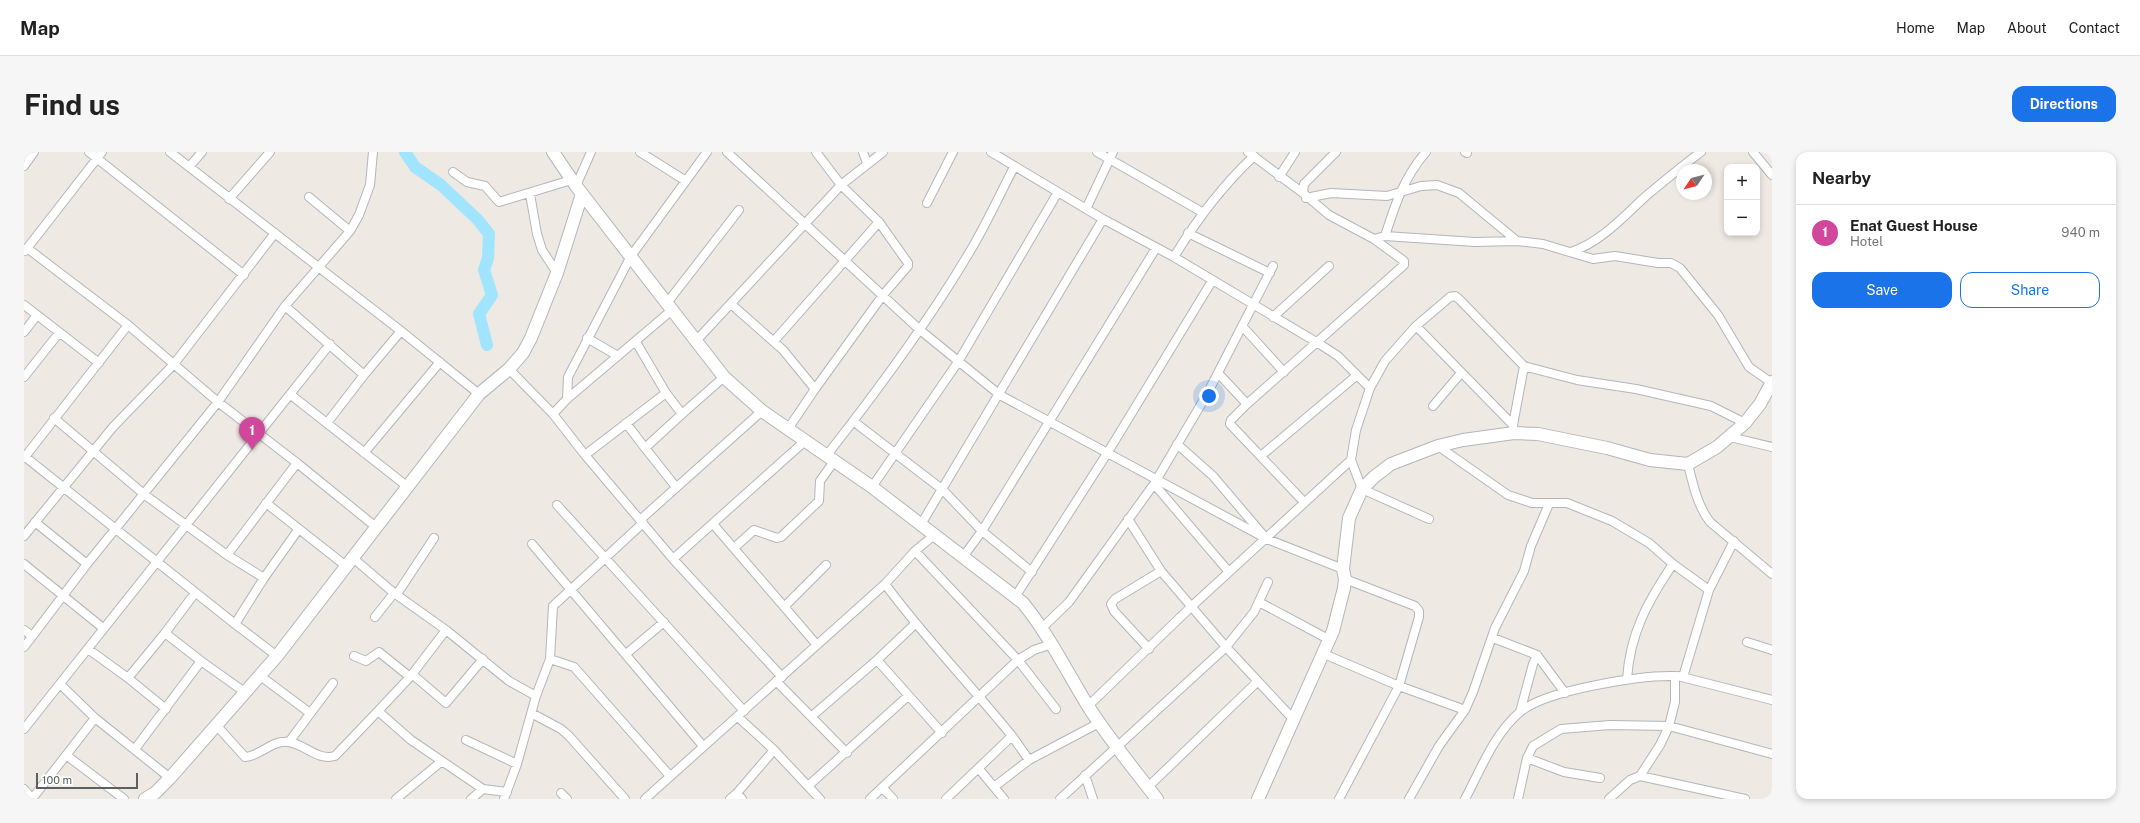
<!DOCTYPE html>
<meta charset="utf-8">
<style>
body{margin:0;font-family:"Public Sans",sans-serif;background:#f6f6f6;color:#222}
.controls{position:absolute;right:12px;top:12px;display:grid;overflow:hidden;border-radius:8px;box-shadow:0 2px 6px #0003}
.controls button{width:36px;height:36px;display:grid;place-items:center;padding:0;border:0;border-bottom:1px solid #e0e0e0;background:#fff;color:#222;font:20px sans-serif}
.compass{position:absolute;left:1652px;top:12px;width:36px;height:36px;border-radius:50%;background:#fff;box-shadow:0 2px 6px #0003;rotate:235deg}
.scale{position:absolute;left:12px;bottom:10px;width:102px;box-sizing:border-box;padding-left:4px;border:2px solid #5b6063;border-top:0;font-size:11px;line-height:14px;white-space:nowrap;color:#5b6063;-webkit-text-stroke:3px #fff;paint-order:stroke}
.you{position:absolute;left:1185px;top:244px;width:14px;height:14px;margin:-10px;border:3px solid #fff;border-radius:50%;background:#1a73e8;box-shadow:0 0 0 6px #1a73e833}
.badge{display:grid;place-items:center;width:26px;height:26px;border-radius:50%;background:#1a73e8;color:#fff;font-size:13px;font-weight:700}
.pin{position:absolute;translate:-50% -33px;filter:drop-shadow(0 1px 2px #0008)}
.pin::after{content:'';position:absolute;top:21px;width:14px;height:12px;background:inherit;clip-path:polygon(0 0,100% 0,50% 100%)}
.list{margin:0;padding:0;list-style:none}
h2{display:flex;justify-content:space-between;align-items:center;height:52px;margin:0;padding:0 16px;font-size:17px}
h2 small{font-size:13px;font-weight:400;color:#767676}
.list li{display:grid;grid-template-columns:26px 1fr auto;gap:12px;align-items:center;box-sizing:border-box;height:56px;padding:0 16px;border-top:1px solid #e0e0e0}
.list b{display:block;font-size:15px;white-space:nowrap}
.list p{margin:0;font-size:13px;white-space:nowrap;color:#767676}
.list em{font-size:13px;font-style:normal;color:#767676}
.actions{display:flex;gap:8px;padding:12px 16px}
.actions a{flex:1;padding:9px 0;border:1px solid #1a73e8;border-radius:12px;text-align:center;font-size:14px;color:#1a73e8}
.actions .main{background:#1a73e8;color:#fff}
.map{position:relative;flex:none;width:1748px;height:647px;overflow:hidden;border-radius:12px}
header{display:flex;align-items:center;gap:24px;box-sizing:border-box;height:56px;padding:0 20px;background:#fff;border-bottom:1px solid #e0e0e0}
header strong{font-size:19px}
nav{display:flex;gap:22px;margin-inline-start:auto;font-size:14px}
.intro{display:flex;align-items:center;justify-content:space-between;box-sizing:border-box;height:96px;padding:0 24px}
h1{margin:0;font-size:28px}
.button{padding:10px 18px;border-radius:12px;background:#1a73e8;color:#fff;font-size:14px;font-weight:700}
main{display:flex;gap:24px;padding:0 24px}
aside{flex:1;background:#fff;border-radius:12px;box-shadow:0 2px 6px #0003}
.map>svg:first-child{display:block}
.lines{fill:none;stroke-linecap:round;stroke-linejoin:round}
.river{stroke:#a1e4ff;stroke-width:12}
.street-casing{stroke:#b3b6ba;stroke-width:10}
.secondary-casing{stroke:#b2b7ba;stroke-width:14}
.street{stroke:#fff;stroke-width:8}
.secondary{stroke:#fff;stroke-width:12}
</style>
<header>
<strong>Map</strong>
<nav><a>Home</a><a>Map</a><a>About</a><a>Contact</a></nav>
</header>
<div class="intro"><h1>Find us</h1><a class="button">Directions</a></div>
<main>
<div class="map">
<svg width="1748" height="647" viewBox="0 0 1748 647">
<rect width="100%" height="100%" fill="#eee9e2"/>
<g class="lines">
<path class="river" d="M381 0 391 15 417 33 454 68 465 82 464 106 460 118 468 143 455 162 463 193"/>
<g class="street-casing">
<path id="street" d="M65 0 220 123
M146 0 377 179 455 242
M616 0 662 29
M703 0 896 178 976 243 1243 387 1319 417
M839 0 843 11
M967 0 1079 67 1150 105 1294 191 1314 204 1346 236
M1073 0 1178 60
M1224 0 1279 41
M1441 0 1443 1
M1729 0 1748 23
M0 14 10 0
M165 15 178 0
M429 20 443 30 461 34 475 50 547 28
M1255 25 1271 0
M552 34 567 0
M506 42 513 82 518 98 533 121
M285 45 326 79
M1282 46 1307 41 1363 44 1397 34 1413 33 1435 41 1493 89 1519 92 1569 107 1591 104 1634 111H1647L1656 116 1694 163 1725 215 1748 231
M205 47 246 0
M903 51 929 0
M1062 57 1089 0
M1164 81 1246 121
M1361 84C1371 53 1380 25 1402 0
M1350 87 1361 84 1451 90 1493 89
M3 96 104 173 194 250 273 311
M1 99 78 0
M1547 100C1577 90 1599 65 1622 44 1640 29 1658 14 1677 0
M1150 105C1173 67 1197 35 1230 4
M643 151 715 58
M707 152 759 198 791 237
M0 153 75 211
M261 154 340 223
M1249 165 1305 114
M1392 174 1489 273 1490 281
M1219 175 1260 220
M0 180 13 163
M563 186 594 204
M750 189 855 70
M671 190 817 33 859 0
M485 217 529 262 561 303 649 407 758 525
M1194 221 1223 252
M0 225 35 181
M267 243 384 335
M543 247 544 225 607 104 683 0
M1409 254 1437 221
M529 262 543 247 648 158
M658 262 700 225
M30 266 121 343 203 403 240 426 274 378
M829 269 919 338 958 379 1008 420
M303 271 340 223 377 179
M602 271 621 296 658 262 642 241 612 190
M1489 273 1500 214
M764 277 791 237 859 143 884 114V111L855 70 817 33 792 0
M1706 285 1748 295
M1153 292 1189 324 1240 384
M1414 294 1484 343 1508 351H1543L1588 369 1625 391 1649 412 1685 438
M621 296 652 335
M340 301 416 210
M561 303 642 241
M803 303C854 238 903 172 945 101 962 73 975 44 990 15
M1238 303 1332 224
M0 304 211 472
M0 306 104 173
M1664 312C1669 332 1673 353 1686 370L1748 422
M1130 332 1205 420
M848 335 934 210 1034 40
M1280 350 1206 272 1207 268 1223 252 1380 113V109L1350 87 1305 63 1279 41 1280 32 1312 0
M242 351 322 414
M533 353 720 559
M1104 367 1137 419 1202 495 1270 568
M1405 367 1338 337 1327 308 1332 278 1346 236 1361 209 1392 174 1426 145 1431 144 1435 147 1500 214 1553 228 1612 237 1687 254 1721 271
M616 368 738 259
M11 370 63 412
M689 372 793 493
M896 374 1079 67
M0 384 89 275 150 212 251 81
M508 392 679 594
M710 396 730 378 753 386 757 385 795 349 796 329 811 308
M891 399 994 508 1032 557
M203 403 273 311 352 375
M939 405 958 379 1132 96
M329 406 370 441 422 478 485 529 512 544
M649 407 781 289
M0 412 79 476
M240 426 211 472 253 504
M861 432C900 485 946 532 988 584
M373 442 410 386
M991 445 1084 300 1188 129
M1235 450 1306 488
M761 454 802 413
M351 465 370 441
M1018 476 1045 450 1130 332 1182 244 1249 114
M0 478 8 484
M141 481 171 441
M1469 486 1513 503 1541 541
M1723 490 1748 498
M0 495 63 412 194 250 261 154 326 79 335 63 346 33 349 0
M64 497 104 526
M1125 497 1090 459 1087 452 1091 447 1137 419
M602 502 640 470
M1300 502 1375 534 1441 558
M330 504 342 509 355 500 386 525
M526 507 550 515 646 624
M853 508 891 472
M388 522 422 551 459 507
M235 523 286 561
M1654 524 1748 548
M1659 525 1685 438 1710 389
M1603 527C1606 481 1624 449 1649 412
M752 529 823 601
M37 533 71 566
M1064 554 1168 454 1327 308
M142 557 104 526 141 481 177 509
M354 559 386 525 422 478
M1496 560 1509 512 1513 503
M509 562 537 577 545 584 601 647
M788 564 853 508 918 581
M714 565 750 598 796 647
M193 574 221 605C237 604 247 588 264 590 282 592 292 609 311 604L354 559 387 588 459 637 483 640
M0 577 306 192
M442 588 493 612
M265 590 309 531
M111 597 177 509 222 541
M42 603 100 647
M1503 606 1540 620 1576 626
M955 617 970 635 1005 608 1075 571
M1061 623 1069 647
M1616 624 1721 647
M784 634 884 544
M970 635 980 647
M1124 635 1233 530
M859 636 869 647
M0 637 8 647 71 566 146 626
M537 641 543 647
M713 641 750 598
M372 647 418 609
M447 647 459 637
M480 647 493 612 512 544 526 507 529 454 619 371
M621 647 861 432 891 399 909 384
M706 647 713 641 718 647
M846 647 994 508 1010 498 1028 492
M922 647 988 584 1005 608
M1036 647 1202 495 1230 460 1244 430
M1315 647 1375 534 1395 465V459L1391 454 1321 427
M1385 647 1415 594 1441 558 1449 540 1471 476 1500 419 1507 394 1525 352
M1441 647C1457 617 1470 582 1496 560 1522 538 1617 523 1651 524V550L1645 574 1636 593 1616 624 1606 628 1585 647
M1494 647 1503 606 1509 594 1537 577 1586 573 1645 574 1748 602"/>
</g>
<g class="secondary-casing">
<path id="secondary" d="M529 0 552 34 700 225 738 259 848 335 999 451C1025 483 1043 520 1064 554 1085 587 1109 616 1133 647
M121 647 131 641 146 626 253 504 455 242 485 217 499 201 507 186 533 121 558 42
M1234 647 1309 479 1320 436 1321 427 1319 417 1325 366 1338 337 1350 325 1367 312 1414 294 1439 288 1490 281 1514 282 1583 296 1626 308 1664 312 1693 295 1721 271 1736 252 1748 230"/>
</g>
<use href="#street" class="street"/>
<use href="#secondary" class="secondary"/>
</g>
</svg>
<div class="controls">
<button>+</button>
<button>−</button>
</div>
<svg class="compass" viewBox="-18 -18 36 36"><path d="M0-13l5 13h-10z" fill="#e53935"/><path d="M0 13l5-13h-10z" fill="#767676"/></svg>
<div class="scale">100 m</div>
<div class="you"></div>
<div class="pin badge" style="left:228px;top:298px;background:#d1479c">1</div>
</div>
<aside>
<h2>Nearby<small></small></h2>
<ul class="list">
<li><span class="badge" style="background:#d1479c">1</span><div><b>Enat Guest House</b><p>Hotel</p></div><em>940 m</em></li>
</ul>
<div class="actions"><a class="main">Save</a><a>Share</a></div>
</aside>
</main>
